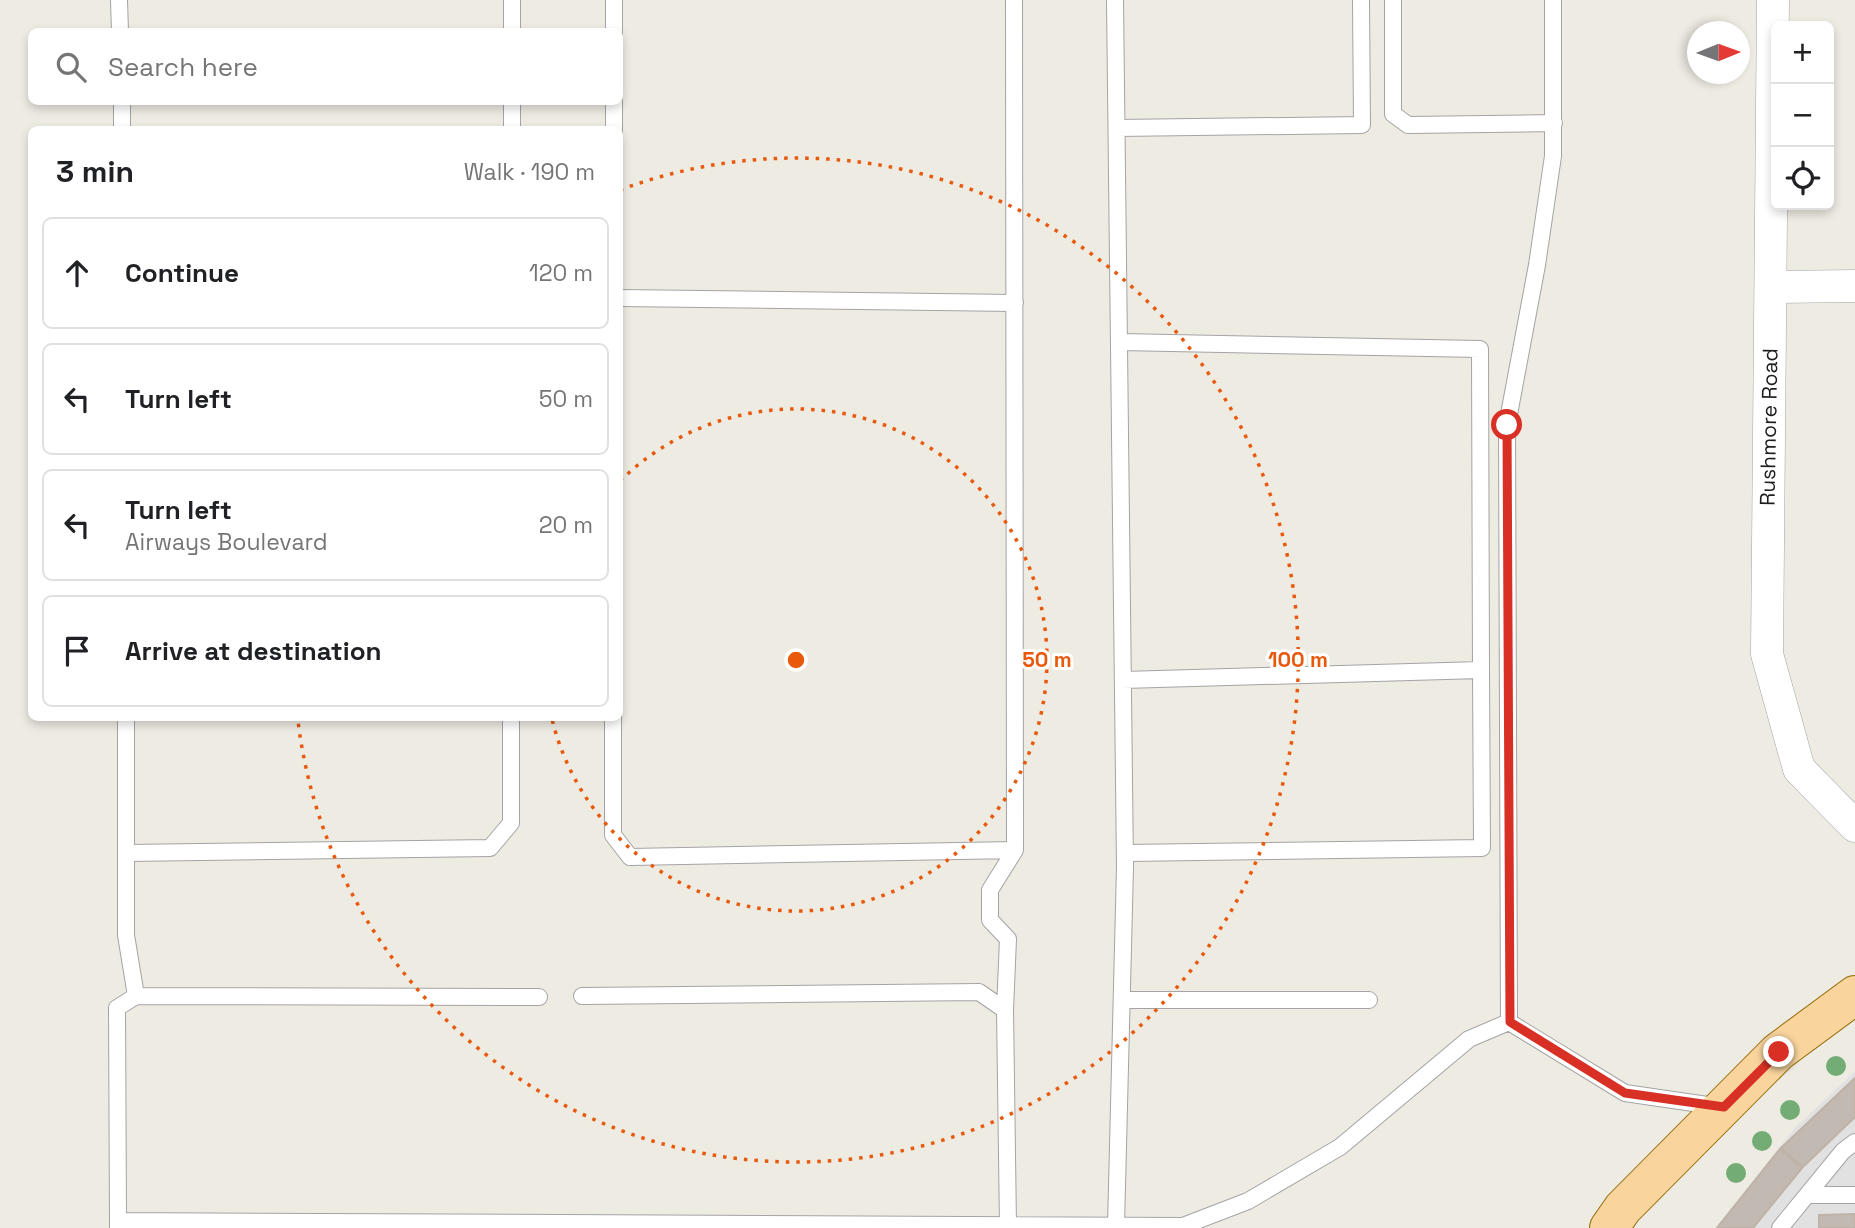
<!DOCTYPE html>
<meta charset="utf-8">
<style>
body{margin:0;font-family:"Space Grotesk",sans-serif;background:#f6f6f6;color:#202124}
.controls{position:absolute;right:21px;top:21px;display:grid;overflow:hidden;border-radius:10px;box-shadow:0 4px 10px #0003}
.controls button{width:63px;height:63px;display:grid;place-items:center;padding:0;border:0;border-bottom:2px solid #e0e0e0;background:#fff;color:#202124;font:35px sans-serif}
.compass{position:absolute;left:1687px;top:21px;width:63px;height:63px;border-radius:50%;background:#fff;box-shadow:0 4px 10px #0003;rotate:89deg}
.stop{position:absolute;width:21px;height:21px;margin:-16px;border:5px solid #d93025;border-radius:50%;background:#fff}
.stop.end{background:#d93025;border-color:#fff;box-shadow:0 2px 7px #0008}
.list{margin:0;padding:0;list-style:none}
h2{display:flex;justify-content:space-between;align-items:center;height:91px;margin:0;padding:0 28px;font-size:30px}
h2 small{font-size:23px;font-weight:400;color:#757577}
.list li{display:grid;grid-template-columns:46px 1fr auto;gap:21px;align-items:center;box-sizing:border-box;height:112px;margin:0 14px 14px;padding:0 14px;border:2px solid #e0e0e0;border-radius:10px}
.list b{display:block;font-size:26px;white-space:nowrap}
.list p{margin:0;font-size:23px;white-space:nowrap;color:#757577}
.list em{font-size:23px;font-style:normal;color:#757577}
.icon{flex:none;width:38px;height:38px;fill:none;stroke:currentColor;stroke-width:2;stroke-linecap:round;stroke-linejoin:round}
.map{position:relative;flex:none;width:1855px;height:1228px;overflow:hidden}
.search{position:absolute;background:#fff;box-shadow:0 4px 10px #0003;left:28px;top:28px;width:595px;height:77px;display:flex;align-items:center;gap:18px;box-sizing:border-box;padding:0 24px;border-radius:10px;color:#757577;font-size:26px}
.panel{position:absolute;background:#fff;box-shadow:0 4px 10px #0003;left:28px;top:126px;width:595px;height:595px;border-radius:10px}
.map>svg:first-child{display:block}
.parking{fill:#e1e1e1}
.building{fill:#c2bab2;stroke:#bfb2a6;stroke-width:2}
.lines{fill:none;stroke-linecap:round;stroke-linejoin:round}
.service-casing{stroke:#a4a4a4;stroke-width:18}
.minor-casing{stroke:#a4a4a4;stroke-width:33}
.primary-casing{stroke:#926904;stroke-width:40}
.service{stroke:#fff;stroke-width:16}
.minor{stroke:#fff;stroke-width:32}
.primary{stroke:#f9d59d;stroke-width:38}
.tree{fill:#73ac75}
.route{stroke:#d93025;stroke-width:9}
.ring{fill:none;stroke:#e8590c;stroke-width:3.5;stroke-dasharray:3.5 7}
.labels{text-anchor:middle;stroke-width:6;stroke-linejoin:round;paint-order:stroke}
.street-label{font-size:21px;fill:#1d1d1d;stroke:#fff}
.centre{fill:#e8590c;stroke:#fff;stroke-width:3.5}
.ring-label{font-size:21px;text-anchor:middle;font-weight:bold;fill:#e8590c;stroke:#fff;stroke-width:6;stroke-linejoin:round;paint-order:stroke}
</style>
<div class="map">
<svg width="1855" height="1228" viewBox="0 0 1855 1228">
<rect width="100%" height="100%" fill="#eeebe3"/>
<path class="parking" d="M1855 1071V1228H1715L1794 1129Z"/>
<path class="building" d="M1855 1078V1117L1803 1167 1781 1148Z
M1780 1149 1802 1168 1753 1228H1717Z
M1855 1214V1228H1819V1215Z"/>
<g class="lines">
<g class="service-casing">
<path id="service" d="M119 0 120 32
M1115 0 1125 867 1116 1226
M1393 0V114L1408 125 1554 123
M1553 0V156L1537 265 1507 425 1509 1022 1625 1093 1721 1107
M512 32V0
M614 32V0
M122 102V130
M1117 128 1362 125 1361 0
M512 130V102
M614 130V102
M620 298 1015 303
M1120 342 1480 349 1481 670
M1123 680 1481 670 1482 848 1125 853
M126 718V935L136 996
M613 718V835L630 857 1015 850
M127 853 490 848 511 823V718
M582 996 979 992 1005 1010 1008 1226
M1122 1000H1369
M1005 1010 1008 939 990 920V890L1015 850 1014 0
M1807 1195H1855
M118 1221 117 1008 136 996 539 997
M118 1228V1221L1183 1226 1248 1201 1340 1147 1469 1039 1509 1022
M1780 1228 1843 1151 1855 1142"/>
</g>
<g class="minor-casing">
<path id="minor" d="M1773 0 1767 654 1799 769 1855 826
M1771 287 1855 286"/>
</g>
<g class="primary-casing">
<path id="primary" d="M1609 1228 1623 1208 1778 1052 1855 995"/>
</g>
<use href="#service" class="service"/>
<use href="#minor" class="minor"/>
<use href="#primary" class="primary"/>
</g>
<g class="tree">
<circle cx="1836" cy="1066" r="10"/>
<circle cx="1790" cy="1110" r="10"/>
<circle cx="1762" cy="1141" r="10"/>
<circle cx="1736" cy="1173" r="10"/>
</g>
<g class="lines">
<path class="route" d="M1507 425 1510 1022 1625 1093 1724 1107 1779 1052"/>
</g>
<g class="ring">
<path d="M620 481A251 251 0 1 1 552 719"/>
<path d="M620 190A502 502 0 1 1 298 721"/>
</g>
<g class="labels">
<g class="street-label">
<text transform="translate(1769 427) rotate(-89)" y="7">Rushmore Road</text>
</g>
</g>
<circle cx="796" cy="660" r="10" class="centre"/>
<g class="ring-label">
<text x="1047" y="667">50 m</text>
<text x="1298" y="667">100 m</text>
</g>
</svg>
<div class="controls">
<button>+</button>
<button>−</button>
<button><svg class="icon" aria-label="locate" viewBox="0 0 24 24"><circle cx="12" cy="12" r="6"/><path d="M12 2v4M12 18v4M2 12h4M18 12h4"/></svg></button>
</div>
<svg class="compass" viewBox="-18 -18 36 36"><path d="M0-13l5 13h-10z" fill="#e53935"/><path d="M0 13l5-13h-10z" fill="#757577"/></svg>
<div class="stop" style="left:1507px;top:425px"></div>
<div class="stop end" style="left:1779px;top:1052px"></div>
<div class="search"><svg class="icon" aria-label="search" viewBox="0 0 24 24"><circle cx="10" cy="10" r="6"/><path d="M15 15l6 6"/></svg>Search here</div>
<section class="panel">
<h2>3 min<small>Walk · 190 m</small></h2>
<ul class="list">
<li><svg class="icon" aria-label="ahead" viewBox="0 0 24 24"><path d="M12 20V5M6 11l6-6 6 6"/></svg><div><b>Continue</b></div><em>120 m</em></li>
<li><svg class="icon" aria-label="left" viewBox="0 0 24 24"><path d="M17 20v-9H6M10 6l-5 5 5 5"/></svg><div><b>Turn left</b></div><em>50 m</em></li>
<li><svg class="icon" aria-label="left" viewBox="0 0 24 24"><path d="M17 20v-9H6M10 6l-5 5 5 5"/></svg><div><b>Turn left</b><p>Airways Boulevard</p></div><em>20 m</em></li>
<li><svg class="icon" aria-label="arrive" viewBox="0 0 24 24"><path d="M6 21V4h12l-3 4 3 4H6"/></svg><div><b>Arrive at destination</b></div></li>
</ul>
</section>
</div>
